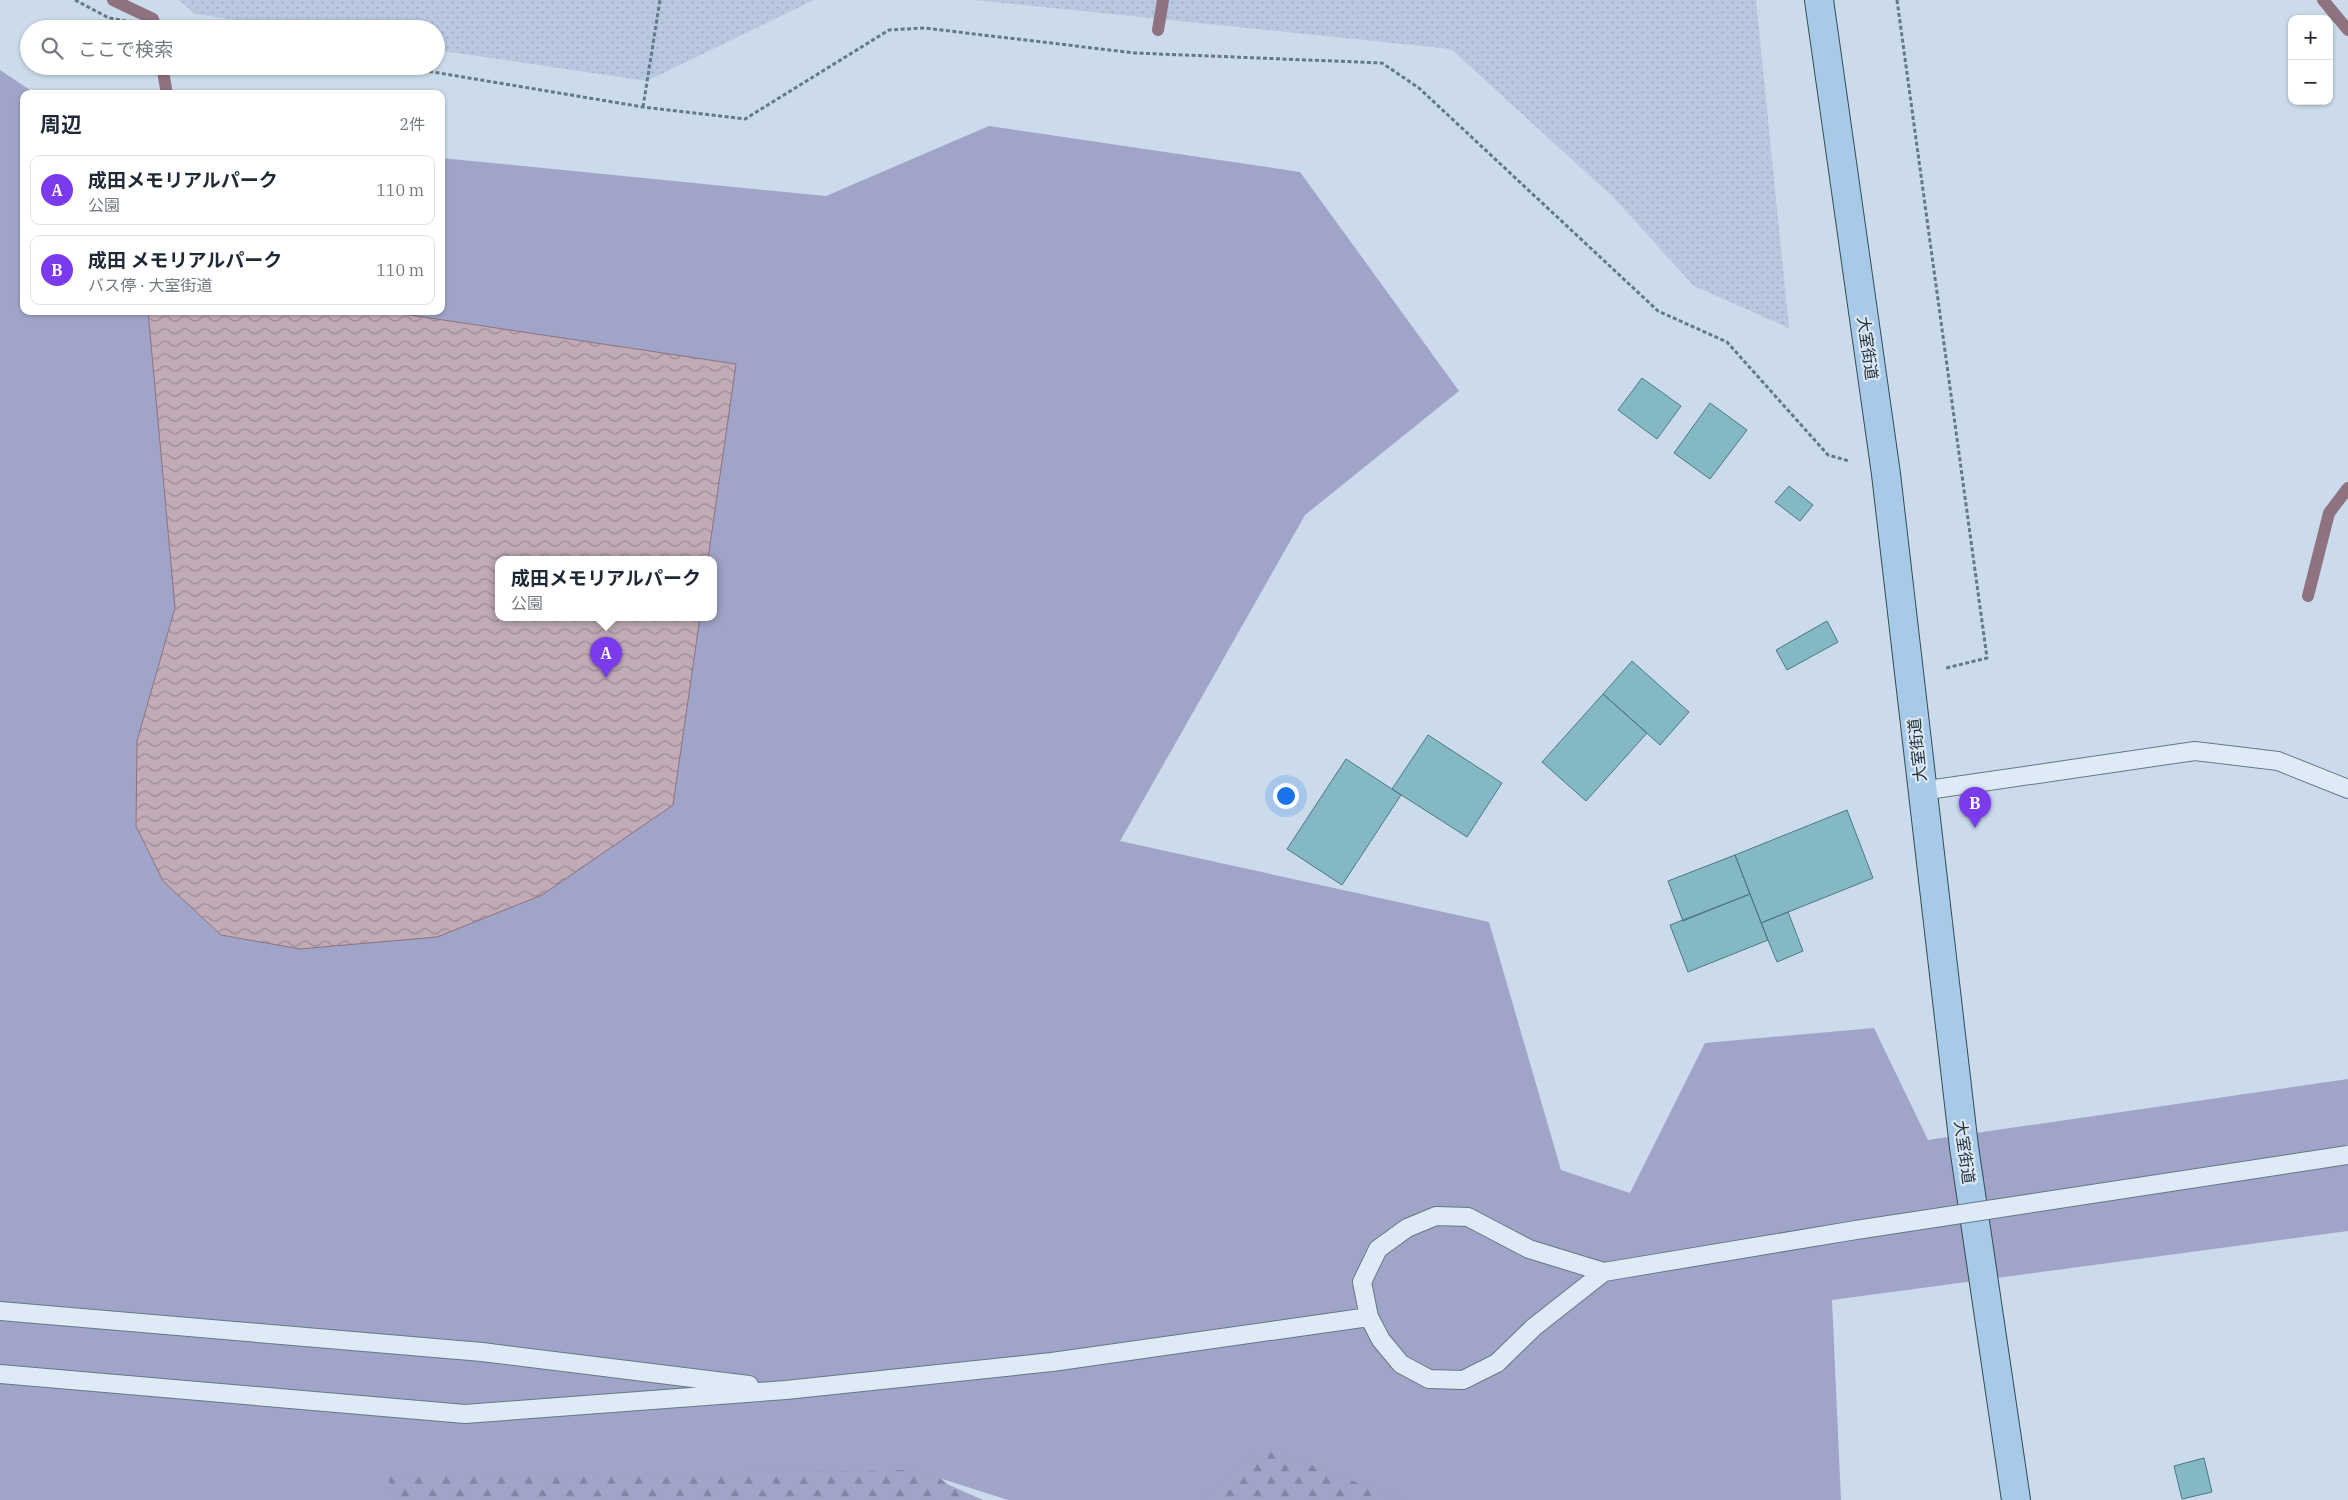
<!DOCTYPE html>
<html lang="ja">
<head>
<meta charset="utf-8">
<style>
  :root { --surface:#fff; --page:#f2f2f3; --text:#1f2937; --muted:#747a83; --line:#e0e1e3; --accent:#7c3aed }
  body { margin:0; font-family:"IBM Plex Serif","Noto Sans JP",serif; background:var(--page); color:var(--text) }
  .controls { position:absolute; right:15px; top:15px; display:grid; overflow:hidden; border-radius:10px; box-shadow:0 1px 4px #0004 }
  .controls button { width:45px; height:45px; display:grid; place-items:center; padding:0; border:0; border-bottom:1px solid var(--line); background:var(--surface); color:var(--text); font:25px sans-serif }
  .you { position:absolute; left:1285px; top:795px; width:18px; height:18px; margin:-12px; border:4px solid #fff; border-radius:50%; background:#1a73e8; box-shadow:0 0 0 8px #1a73e833 }
  .badge { display:grid; place-items:center; width:32px; height:32px; border-radius:50%; background:var(--accent); color:#fff; font-size:16px; font-weight:700 }
  .pin { position:absolute; translate:-50% -41px; filter:drop-shadow(0 1px 2px #0008) }
  .pin::after { content:''; position:absolute; top:26px; width:18px; height:15px; background:inherit; clip-path:polygon(0 0,100% 0,50% 100%) }
  .popup { position:absolute; left:495px; top:556px; width:222px; height:65px; box-sizing:border-box; display:grid; place-content:center; border-radius:10px; background:var(--surface); filter:drop-shadow(0 1px 4px #0005); font-size:16px; white-space:nowrap; color:var(--muted) }
  .popup b { font-size:19px; color:var(--text) }
  .popup::after { content:''; position:absolute; left:50%; top:100%; margin-left:-10px; border:10px solid transparent; border-top-color:var(--surface) }
  .list { margin:0; padding:0; list-style:none }
  h2 { display:flex; justify-content:space-between; align-items:center; height:65px; margin:0; padding:0 20px; font-size:21px }
  h2 small { font-size:16px; font-weight:400; color:var(--muted) }
  .list li { display:grid; grid-template-columns:32px 1fr auto; gap:15px; align-items:center; box-sizing:border-box; height:70px; margin:0 10px 10px; padding:0 10px; border:1px solid var(--line); border-radius:10px }
  .list b { display:block; font-size:19px; white-space:nowrap }
  .list p { margin:0; font-size:16px; white-space:nowrap; color:var(--muted) }
  .list em { font-size:16px; font-style:normal; color:var(--muted) }
  .icon { flex:none; width:28px; height:28px; fill:none; stroke:currentColor; stroke-width:2; stroke-linecap:round; stroke-linejoin:round }
  .map { position:relative; flex:none; width:2348px; height:1500px; overflow:hidden }
  .search { position:absolute; background:var(--surface); box-shadow:0 1px 4px #0004; left:20px; top:20px; width:425px; height:55px; display:flex; align-items:center; gap:12px; box-sizing:border-box; padding:0 18px; border-radius:28px; color:var(--muted); font-size:19px }
  .panel { position:absolute; background:var(--surface); box-shadow:0 1px 4px #0004; left:20px; top:90px; width:425px; height:225px; border-radius:10px }
  .map>svg:first-child { display:block }
  .farmland { fill:url(#farmland-dots) }
  .forest { fill:url(#forest-firs) }
  .green { fill:#a0a4c8; fill-rule:evenodd }
  .water { fill:url(#water-waves); stroke:#8e727f }
  .lines { fill:none; stroke-linecap:round; stroke-linejoin:round }
  .stream { stroke:#8e727f; stroke-width:12 }
  .building { fill:#85b8c5; stroke:#497883 }
  .lane-casing { stroke:#617a86; stroke-width:20 }
  .primary-casing { stroke:#344c54; stroke-width:30 }
  .path { stroke:#617a86; stroke-width:3; stroke-dasharray:4 2.5; stroke-linecap:butt }
  .lane { stroke:#deeaf6; stroke-width:18 }
  .primary { stroke:#a8cae9; stroke-width:28 }
  .lane-bridge-casing { stroke:#617a86; stroke-width:20; stroke-linecap:butt }
  .lane-bridge { stroke:#deeaf6; stroke-width:18 }
  .labels { text-anchor:middle; dominant-baseline:central; stroke-width:4.5; stroke-linejoin:round; paint-order:stroke }
  .street-label { font-size:16px; fill:#233238; stroke:#dae6f3 }
</style>
</head>
<body>
<div class="map">
<svg width="2348" height="1500" viewBox="0 0 2348 1500">
  <defs>
    <pattern id="farmland-dots" width="8" height="8" patternUnits="userSpaceOnUse" patternTransform="scale(1.25)"><rect width="8" height="8" fill="#b9c8e0"/><path d="M2 2h.1M6 6h.1" fill="none" stroke="#9facc1" stroke-width="1.8" stroke-linecap="round"/></pattern>
    <pattern id="forest-firs" width="22" height="20" patternUnits="userSpaceOnUse" patternTransform="scale(1.25)"><rect width="22" height="20" fill="#a0a4c8"/><path d="M5 1l3.5 6h-7zM16 11l3.5 6h-7z" fill="#8286a3"/></pattern>
    <pattern id="water-waves" width="16" height="10" patternUnits="userSpaceOnUse" patternTransform="scale(1.25)"><rect width="16" height="10" fill="#c0abb6"/><path d="M0 5q4-4 8 0t8 0" fill="none" stroke="#9c8c95"/></pattern>
  </defs>
  <rect width="100%" height="100%" fill="#cbdbeb"/>
  <path class="farmland" d="M179 0H814L647 81 436 50V29H296L195 14Z
    M975 0H1756L1789 328 1694 286 1614 198 1451 49Z"/>
  <path class="forest" d="M100 1421 896 1439 947 1484 983 1500H95Z
    M1208 1436 1543 1500H1103Z"/>
  <path class="green" d="M0 70 36 94H24V311H441V158L826 196 989 126 1300 172 1459 391 1305 515 1120 841 1489 922 1561 1170 1630 1193 1705 1043 1874 1028 1928 1140 2348 1079V1231L1832 1300 1841 1500H1403L1261 1446 1201 1500H1008L914 1470 387 1476 396 1500H0ZM498 559H714V617H498Z"/>
  <path class="water" d="M148 311H383L736 364 708 559H498V617H700L673 805 542 895 437 937 300 949 221 935 163 881 136 826 137 741 175 608Z"/>
  <g class="lines">
    <path class="stream" d="M113 0 153 19 155 29
      M2323 0 2348 30
      M1158 30 1163 0
      M162 66 167 94
      M2308 596 2329 513 2348 488"/>
  </g>
  <path class="building" d="M1642 378 1681 406 1657 439 1618 410Z
    M1710 403 1747 430 1710 479 1674 453Z
    M1789 486 1813 505 1800 521 1775 502Z
    M1827 621 1838 642 1787 670 1776 650Z
    M1632 661 1689 712 1660 745 1603 694Z
    M1603 694 1647 733 1586 801 1542 762Z
    M1428 735 1502 783 1467 837 1392 789Z
    M1346 759 1401 795 1342 885 1287 849Z
    M1847 810 1873 878 1761 923 1735 855Z
    M1735 855 1750 894 1683 921 1668 881Z
    M1750 894 1768 940 1688 972 1670 925Z
    M1788 912 1803 951 1777 962 1761 923Z
    M2204 1458 2212 1492 2182 1499 2174 1466Z"/>
  <g class="lines">
    <g class="lane-casing">
      <path id="lane" d="M1921 791 2195 751 2278 761 2348 789
        M1604 1272 1534 1327 1497 1363 1463 1380 1429 1379 1401 1364 1381 1340 1369 1317 1362 1282 1378 1249 1407 1228 1436 1216 1468 1217 1529 1249 1604 1272 1856 1230
        M0 1311 482 1352 749 1385
        M0 1374 465 1414 786 1390 1052 1362 1369 1317"/>
    </g>
    <g class="primary-casing">
      <path id="primary" d="M1819 0 1886 474 1964 1147 2016 1500"/>
    </g>
    <path class="path" d="M75 0 109 18 171 29
      M1897 0 1987 658 1946 668
      M397 66 643 107 745 119 889 30 924 28 1135 53 1382 63 1419 88 1658 311 1727 342 1828 455 1849 461
      M643 107 660 0"/>
    <use href="#lane" class="lane"/>
    <use href="#primary" class="primary"/>
    <g class="lane-bridge-casing">
      <path id="lane-bridge" d="M1856 1230 2348 1155"/>
    </g>
    <use href="#lane-bridge" class="lane-bridge"/>
  </g>
  <g class="labels">
    <g class="street-label">
      <text transform="translate(1868 348) rotate(82)">大室街道</text>
      <text transform="translate(1917 750) rotate(-96)">大室街道</text>
      <text transform="translate(1965 1152) rotate(82)">大室街道</text>
    </g>
  </g>
</svg>
<div class="controls">
<button>+</button>
<button>−</button>
</div>
<div class="you"></div>
<div class="pin badge" style="left:606px;top:678px">A</div>
<div class="popup"><b>成田メモリアルパーク</b>公園</div>
<div class="pin badge" style="left:1975px;top:828px">B</div>
<div class="search"><svg class="icon" aria-label="search" viewBox="0 0 24 24"><circle cx="10" cy="10" r="6"/><path d="M15 15l6 6"/></svg>ここで検索</div>
<section class="panel">
<h2>周辺<small>2件</small></h2>
<ul class="list">
<li><span class="badge">A</span><div><b>成田メモリアルパーク</b><p>公園</p></div><em>110 m</em></li>
<li><span class="badge">B</span><div><b>成田 メモリアルパーク</b><p>バス停 · 大室街道</p></div><em>110 m</em></li>
</ul>
</section>
</div>
</body>
</html>
